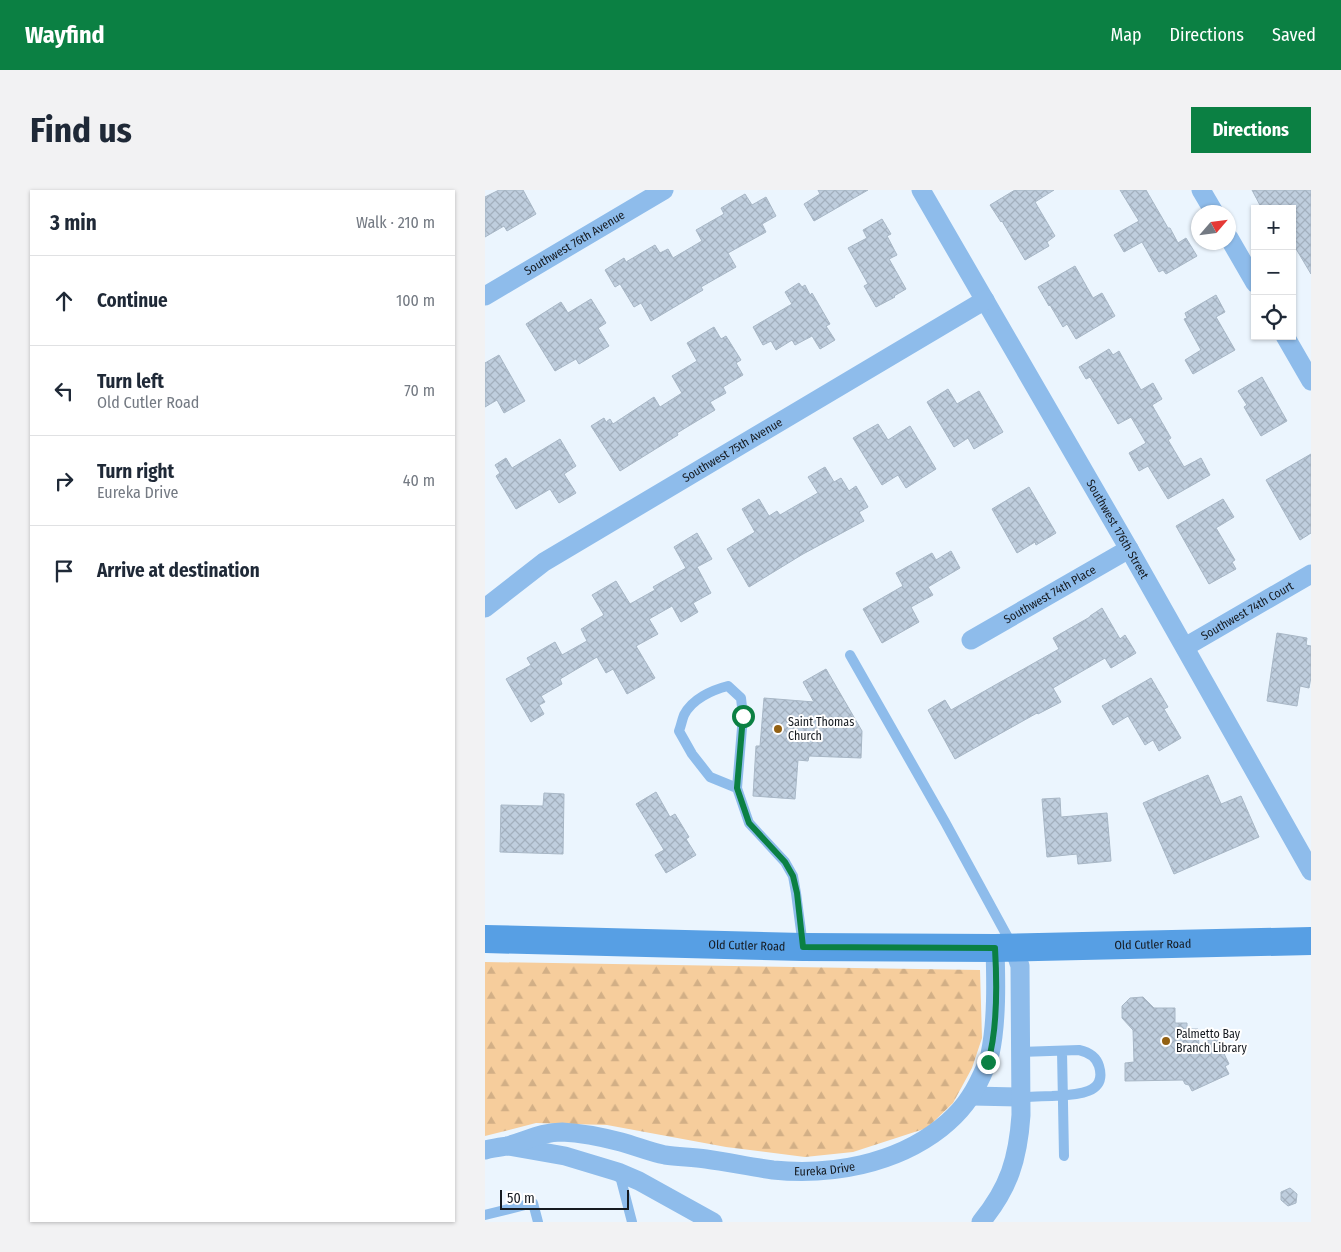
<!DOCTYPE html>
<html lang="en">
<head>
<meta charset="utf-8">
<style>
  :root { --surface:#fff; --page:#f2f2f3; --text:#1f2937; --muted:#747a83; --line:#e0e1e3; --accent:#0b8043 }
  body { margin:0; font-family:"Fira Sans Condensed",sans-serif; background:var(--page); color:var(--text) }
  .controls { position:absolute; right:15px; top:15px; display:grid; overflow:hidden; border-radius:0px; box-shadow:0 1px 4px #0004 }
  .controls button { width:45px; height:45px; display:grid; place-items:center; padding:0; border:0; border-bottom:1px solid var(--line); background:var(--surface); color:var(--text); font:25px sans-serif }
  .compass { position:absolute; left:706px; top:15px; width:45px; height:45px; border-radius:50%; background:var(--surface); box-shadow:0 1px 4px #0004; rotate:62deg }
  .scale { position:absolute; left:15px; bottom:12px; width:129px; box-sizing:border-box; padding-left:5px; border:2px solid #151a20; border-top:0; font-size:14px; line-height:18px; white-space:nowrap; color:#151a20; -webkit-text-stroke:4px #fff; paint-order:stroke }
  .stop { position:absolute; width:15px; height:15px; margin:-11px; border:4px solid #0b8043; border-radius:50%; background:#fff }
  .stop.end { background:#0b8043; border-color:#fff; box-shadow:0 1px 5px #0008 }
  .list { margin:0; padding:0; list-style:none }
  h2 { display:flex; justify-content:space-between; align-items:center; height:65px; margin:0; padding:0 20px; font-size:21px }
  h2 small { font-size:16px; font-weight:400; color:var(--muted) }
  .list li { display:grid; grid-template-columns:32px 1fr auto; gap:15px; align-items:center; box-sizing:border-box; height:90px; padding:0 20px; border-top:1px solid var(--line) }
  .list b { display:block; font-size:19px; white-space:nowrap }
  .list p { margin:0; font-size:16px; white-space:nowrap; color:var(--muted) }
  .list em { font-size:16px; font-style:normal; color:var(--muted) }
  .icon { flex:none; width:28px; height:28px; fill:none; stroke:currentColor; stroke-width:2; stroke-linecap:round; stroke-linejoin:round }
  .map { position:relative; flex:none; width:826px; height:1032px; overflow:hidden; border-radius:0px }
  header { display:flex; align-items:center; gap:30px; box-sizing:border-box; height:70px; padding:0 25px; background:var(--accent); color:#fff }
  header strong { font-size:24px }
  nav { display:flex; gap:28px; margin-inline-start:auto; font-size:18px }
  .intro { display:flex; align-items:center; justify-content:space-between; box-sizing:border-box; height:120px; padding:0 30px }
  h1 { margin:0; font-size:35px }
  .button { padding:12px 22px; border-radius:0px; background:var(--accent); color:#fff; font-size:18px; font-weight:700 }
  main { display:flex; gap:30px; padding:0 30px }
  aside { flex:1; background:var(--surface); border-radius:0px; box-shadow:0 1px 4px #0004 }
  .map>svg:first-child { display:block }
  .forest { fill:url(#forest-firs) }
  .building { fill:url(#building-cross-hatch); stroke:#a8b7c6 }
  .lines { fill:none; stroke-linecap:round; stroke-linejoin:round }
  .lane { stroke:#8ebceb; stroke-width:10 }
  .street { stroke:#8ebceb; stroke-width:19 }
  .secondary { stroke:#579fe4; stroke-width:28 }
  .route { stroke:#0b8043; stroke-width:6 }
  .poi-dot { fill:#936113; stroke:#fff; stroke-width:2 }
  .labels { text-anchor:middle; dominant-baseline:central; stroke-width:4; stroke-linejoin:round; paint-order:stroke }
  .street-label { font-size:12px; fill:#151a20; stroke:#fff }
  .poi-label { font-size:12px; fill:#151a20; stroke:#fff; text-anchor:start }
</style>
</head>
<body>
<header>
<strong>Wayfind</strong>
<nav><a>Map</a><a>Directions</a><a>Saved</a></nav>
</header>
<div class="intro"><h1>Find us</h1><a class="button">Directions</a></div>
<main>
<aside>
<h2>3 min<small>Walk · 210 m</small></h2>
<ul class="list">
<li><svg class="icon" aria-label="ahead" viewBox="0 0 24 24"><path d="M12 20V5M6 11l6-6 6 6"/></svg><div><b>Continue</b></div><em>100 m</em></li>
<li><svg class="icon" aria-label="left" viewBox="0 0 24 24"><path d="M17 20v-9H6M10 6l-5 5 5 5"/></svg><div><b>Turn left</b><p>Old Cutler Road</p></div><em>70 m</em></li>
<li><svg class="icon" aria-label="right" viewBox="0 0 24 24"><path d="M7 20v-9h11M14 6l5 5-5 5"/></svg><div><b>Turn right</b><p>Eureka Drive</p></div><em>40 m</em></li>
<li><svg class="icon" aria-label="arrive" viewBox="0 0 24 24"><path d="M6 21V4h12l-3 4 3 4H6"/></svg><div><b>Arrive at destination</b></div></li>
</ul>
</aside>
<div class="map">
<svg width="826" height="1032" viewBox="0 0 826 1032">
  <defs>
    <pattern id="forest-firs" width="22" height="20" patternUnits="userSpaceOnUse" patternTransform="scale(1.25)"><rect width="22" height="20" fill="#f6cd9c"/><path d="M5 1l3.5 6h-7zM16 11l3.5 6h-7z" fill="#d2af86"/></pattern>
    <pattern id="building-cross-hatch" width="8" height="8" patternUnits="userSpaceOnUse" patternTransform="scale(1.25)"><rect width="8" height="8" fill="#bfcede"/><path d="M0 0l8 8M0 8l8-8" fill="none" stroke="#a3b0be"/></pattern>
  </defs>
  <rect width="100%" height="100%" fill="#ebf5fe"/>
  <path class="forest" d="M0 772 495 780 497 848 487 878 468 913 442 938 368 962 320 967 241 957 122 935 51 933 0 946Z"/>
  <path class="building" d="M14 0H38L51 24 22 41 19 36 0 47V7Z
    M333 0H383L329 31 319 14 335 4Z
    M530 0H569L550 12 570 46 562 52 564 56 540 70 517 31 516 32 505 15Z
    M635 0H661L683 38H685L693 53 701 48 712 66 681 84 678 80 674 82 657 52 639 62 629 45 654 31Z
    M767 0H826V84L807 52V19H777Z
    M260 4 267 15 281 7 291 26 277 34 281 42 243 63 251 77 216 97 218 100 166 131 156 113 149 117 135 94 130 97 120 80 139 68 141 72 170 55 175 63 183 59 188 68 217 51 211 40 239 24 236 18Z
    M397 29 406 44 402 46 412 65 404 69 421 99 409 106 410 107 391 117 379 96 383 94 363 58 382 48 378 40Z
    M590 76 608 108 617 103 630 126 591 149 582 134 578 137 565 115 564 116 553 97Z
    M314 93 317 97 320 95 325 105 327 103 345 134 341 136 350 150 335 159 327 146 310 155 307 150 291 160 286 151 278 155 268 137 307 114 300 102Z
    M731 105 740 122 731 127 750 160 708 184 700 170 716 160 699 129 702 128 700 123Z
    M106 109 121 133 113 138 124 156 94 174 91 169 70 181 41 134 76 112 83 123Z
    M229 137 236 149 241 146 256 170 251 173 258 185 238 197 241 203 225 212 230 220 192 243 193 245 135 281 106 236 119 228 121 232 125 229 128 234 169 207 175 217 197 203 187 186 212 171 202 153Z
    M624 159 628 165 634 161 656 200 668 193 677 209 667 215 686 248 683 250 699 277 716 268 725 285 683 309 663 276 654 281 644 263 661 253 646 227 633 234 605 187 601 189 594 177Z
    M14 165 40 211 19 223 12 210 0 217V173Z
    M777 187 802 231 776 246 759 217 762 215 753 201Z
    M463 199 472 214 494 201 518 242 489 259 483 248 469 257 442 212Z
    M393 234 403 250 425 236 451 279 421 298 413 285 397 295 368 248Z
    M75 249 91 276 79 284 91 303 74 313 65 299 31 319 11 286 15 283 10 275 21 268 27 278Z
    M826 264V343L815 350 781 290Z
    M340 277 349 292 356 288 364 301 371 296 383 317 374 322 379 331 318 364 264 397 242 359 270 342 257 319 274 309 284 326 292 321 295 325 333 303 323 287Z
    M544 297 571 343 551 355 550 352 532 363 507 319Z
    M738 309 749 327 731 338 750 370 747 372 751 379 724 394 691 336Z
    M212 343 227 369 212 377 226 403 208 413 213 422 196 432 187 416 164 429 173 444 151 456 170 488 142 504 128 479 121 483 112 467 75 489 77 494 56 506 60 512 54 515 59 524 46 532 21 489 46 475 42 468 70 452 77 465 102 451 96 439 119 425 107 405 131 391 145 414 170 400 168 397 201 378 189 357Z
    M466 361 475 378 443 397 448 405 426 417 434 432 397 453 378 419 418 396 411 383 447 363 451 370Z
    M617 418 635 449 640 445 651 463 626 478 620 468 568 498 576 512 553 524 552 523 470 569 443 520 460 510 466 520 574 459 568 448 605 427V426Z
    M792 443 822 448 821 455 826 456V487L824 498 815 496 812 516 782 511Z
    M341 479 377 541 376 568 324 566 323 571 313 570 310 609 268 606 271 556H275L279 508 329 512 318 492Z
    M666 488 683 517 679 519 696 548 674 561 668 550 660 555 643 526 628 535 617 516Z
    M723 585 736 614 756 606 774 647 689 684 658 613Z
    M171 602 185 627 190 624 204 647 201 649 211 665 181 683 170 665 179 660 151 614Z
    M59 603 79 604 78 664 15 662 16 615 58 616Z
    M575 608 576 627 622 623 626 671 593 674 592 664 562 667 557 609Z
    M658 807 669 818H690V833H702V839H713L714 855 731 847 744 874 740 876 744 884 707 901 704 895 700 894 698 890 640 891V873L649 872 648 840 637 828V816L645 808Z
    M805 998 812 1004 811 1013 803 1016 796 1010V1002Z"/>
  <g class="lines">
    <path class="lane" d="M365 465 460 632 527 755
      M252 598 225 587 207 564 194 541C196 536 197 530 199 525 207 509 227 500 243 496L256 508 258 526 252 598 264 633 300 672 308 686 311 703 318 756
      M577 861 579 966
      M535 862 594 860C603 862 611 866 614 876 623 906 586 905 567 906 557 906 546 907 536 907
      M134 982 147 1032
      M0 1025 48 1013 53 1032"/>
    <g class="street">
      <path id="s1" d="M436 0 644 359 826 681"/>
      <path d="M716 0 729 22"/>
      <path d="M744 48 770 93"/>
      <path id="s2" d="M0 106 179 0"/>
      <path d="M800 146 826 191"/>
      <path id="s3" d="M0 418 59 372 500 110"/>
      <path id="s4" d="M486 450 644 359"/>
      <path id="s5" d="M700 457 826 384"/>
      <path d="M487 906 536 907"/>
      <path d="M24 956 80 966 133 982 154 991 228 1032"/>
      <path id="s6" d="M0 960C7 958 15 957 22 956 41 951 57 942 77 942 97 943 117 947 136 952 151 956 165 962 180 965 193 967 207 967 221 969 243 972 266 977 288 980 346 986 410 974 456 938 476 922 487 907 497 885 500 878 504 871 505 864 512 832 511 790 510 758"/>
      <path d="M496 1032C524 998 533 969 536 925L535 776 529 758"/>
    </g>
    <path class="secondary" id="s7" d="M0 749 318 757 510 758 826 751"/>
  </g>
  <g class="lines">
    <path class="route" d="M258 526 252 598 264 633 300 672 308 686 312 703 318 757 510 758C512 793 513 838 503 872"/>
  </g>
  <g class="poi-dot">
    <circle cx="293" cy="539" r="5"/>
    <circle cx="681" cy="851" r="5"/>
  </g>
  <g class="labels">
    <g class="street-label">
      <text stroke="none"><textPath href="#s2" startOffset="104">Southwest 76th Avenue</textPath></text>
      <text stroke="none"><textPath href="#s3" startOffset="294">Southwest 75th Avenue</textPath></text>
      <text stroke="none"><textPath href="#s1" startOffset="392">Southwest 176th Street</textPath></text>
      <text stroke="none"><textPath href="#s4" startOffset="91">Southwest 74th Place</textPath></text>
      <text stroke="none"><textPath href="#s5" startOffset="72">Southwest 74th Court</textPath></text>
      <text stroke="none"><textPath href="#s7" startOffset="668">Old Cutler Road</textPath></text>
      <text stroke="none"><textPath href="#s7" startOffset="262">Old Cutler Road</textPath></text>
      <text stroke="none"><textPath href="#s6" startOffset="346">Eureka Drive</textPath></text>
    </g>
    <g class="poi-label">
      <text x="303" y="532">Saint Thomas<tspan x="303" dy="14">Church</tspan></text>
      <text x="691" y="844">Palmetto Bay<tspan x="691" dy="14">Branch Library</tspan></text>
    </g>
  </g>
</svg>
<div class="controls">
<button>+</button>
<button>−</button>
<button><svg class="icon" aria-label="locate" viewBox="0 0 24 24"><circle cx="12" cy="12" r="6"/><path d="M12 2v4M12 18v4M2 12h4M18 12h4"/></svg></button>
</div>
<svg class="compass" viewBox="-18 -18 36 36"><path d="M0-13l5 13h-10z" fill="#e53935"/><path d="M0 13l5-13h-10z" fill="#747a83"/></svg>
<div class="scale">50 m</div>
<div class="stop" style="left:258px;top:526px"></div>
<div class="stop end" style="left:503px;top:872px"></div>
</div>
</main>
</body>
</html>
